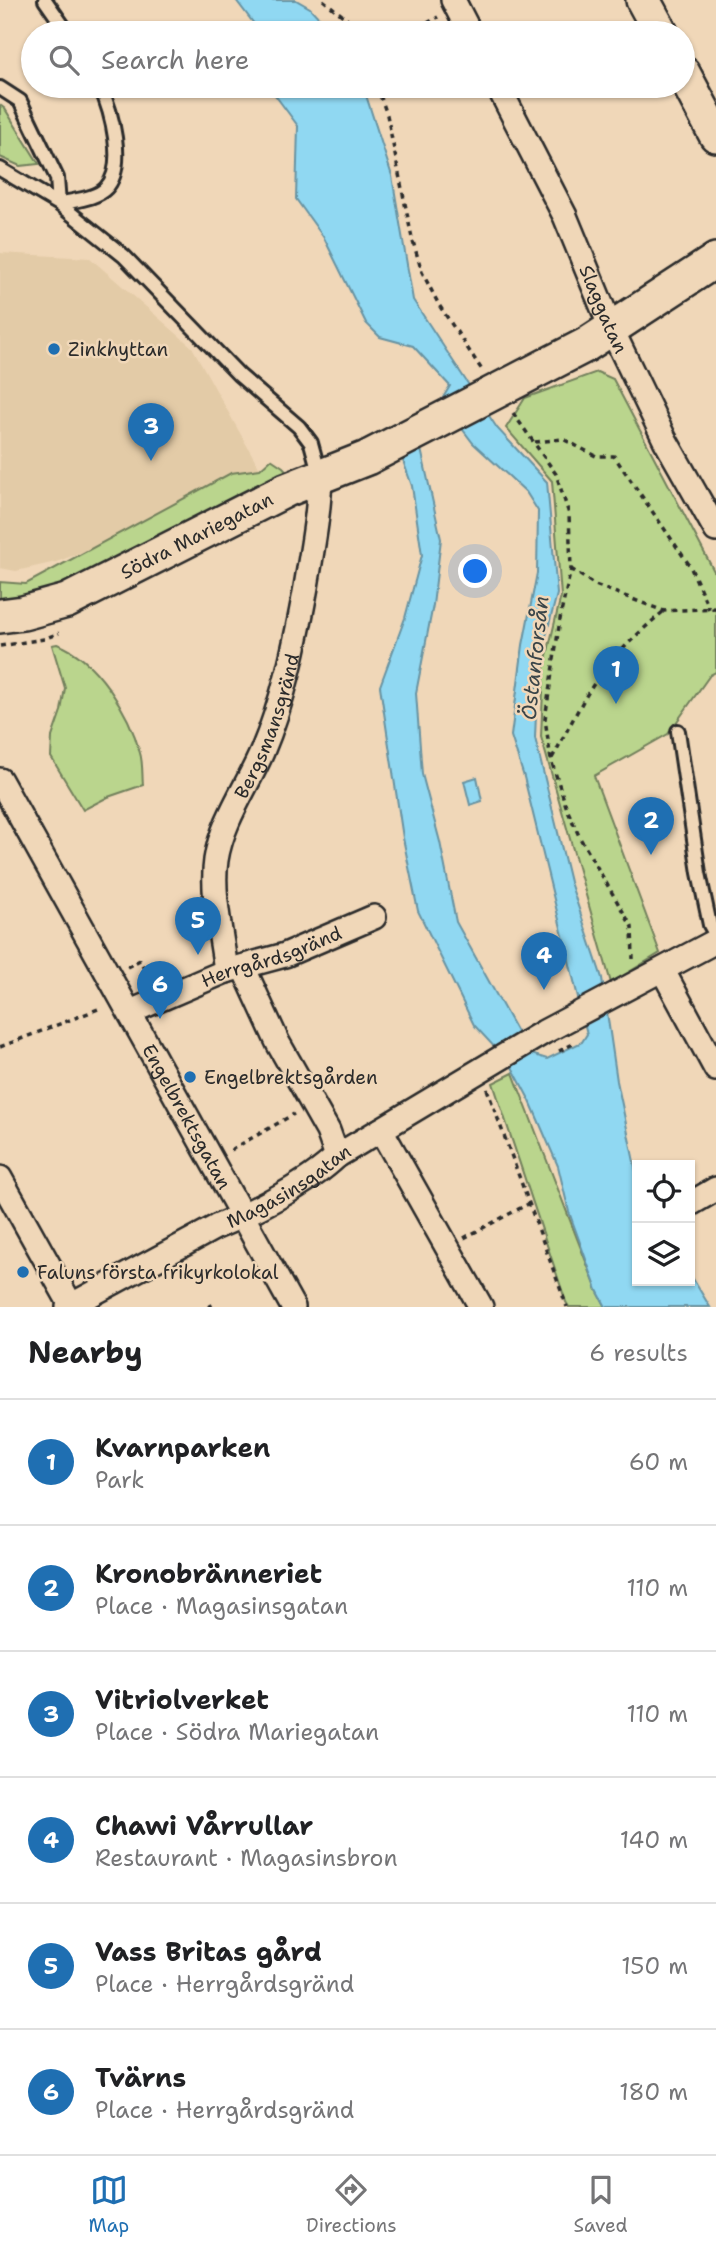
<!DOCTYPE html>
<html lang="en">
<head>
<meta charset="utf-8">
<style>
  :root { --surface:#fff; --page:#f2f2f2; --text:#202124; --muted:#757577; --line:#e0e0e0; --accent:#1f6fb2 }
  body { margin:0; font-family:"Shantell Sans",sans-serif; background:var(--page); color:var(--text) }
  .controls { position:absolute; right:21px; bottom:21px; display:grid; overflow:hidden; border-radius:0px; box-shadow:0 2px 5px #0004 }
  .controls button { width:63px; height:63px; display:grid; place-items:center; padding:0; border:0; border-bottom:2px solid var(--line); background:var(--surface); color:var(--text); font:35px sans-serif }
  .you { position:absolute; left:476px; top:572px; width:24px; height:24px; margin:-18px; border:5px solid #fff; border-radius:50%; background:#1a73e8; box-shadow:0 0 0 10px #1a73e833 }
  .badge { display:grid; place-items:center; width:46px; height:46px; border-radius:50%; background:var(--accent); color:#fff; font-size:23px; font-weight:700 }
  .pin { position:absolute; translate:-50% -58px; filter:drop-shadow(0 2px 4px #0008) }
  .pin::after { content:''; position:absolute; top:37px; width:24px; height:21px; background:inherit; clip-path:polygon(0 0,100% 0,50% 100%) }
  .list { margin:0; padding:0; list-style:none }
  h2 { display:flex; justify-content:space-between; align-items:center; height:91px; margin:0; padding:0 28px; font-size:30px }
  h2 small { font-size:23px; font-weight:400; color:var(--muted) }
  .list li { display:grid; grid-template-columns:46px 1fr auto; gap:21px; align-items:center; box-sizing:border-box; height:126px; padding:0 28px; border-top:2px solid var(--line) }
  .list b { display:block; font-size:26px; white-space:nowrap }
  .list p { margin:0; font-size:23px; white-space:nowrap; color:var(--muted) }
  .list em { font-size:23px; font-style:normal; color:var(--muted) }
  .icon { flex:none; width:38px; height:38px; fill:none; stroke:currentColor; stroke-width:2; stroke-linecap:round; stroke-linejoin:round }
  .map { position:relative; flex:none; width:716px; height:1307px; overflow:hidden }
  .search { position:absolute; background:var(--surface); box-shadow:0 2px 5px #0004; left:21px; right:21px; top:21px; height:77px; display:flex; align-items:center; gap:18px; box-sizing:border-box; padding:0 24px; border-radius:38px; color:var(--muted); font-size:26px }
  .sheet { height:847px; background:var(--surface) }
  nav { display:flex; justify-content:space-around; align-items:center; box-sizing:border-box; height:98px; border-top:2px solid var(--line); background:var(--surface); font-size:19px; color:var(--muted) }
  nav a { display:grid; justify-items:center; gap:4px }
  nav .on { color:var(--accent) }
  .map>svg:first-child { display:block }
  .built { fill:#e3cba7 }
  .green { fill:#bad58d; stroke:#72805c; stroke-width:2 }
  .water { fill:#90d8f2; stroke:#6893a2; stroke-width:2 }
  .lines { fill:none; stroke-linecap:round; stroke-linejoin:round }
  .lane-casing { stroke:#2b2b2b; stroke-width:18 }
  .street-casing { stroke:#2b2b2b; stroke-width:28 }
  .secondary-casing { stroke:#2b2b2b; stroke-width:38 }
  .path { stroke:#2b2b2b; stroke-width:3.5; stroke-dasharray:5 5; stroke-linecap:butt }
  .lane { stroke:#f0d7b8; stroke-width:12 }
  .street { stroke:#f0d7b8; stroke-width:23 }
  .secondary { stroke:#f0d7b8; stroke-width:33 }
  .poi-dot { fill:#1f6fb2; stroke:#f0d7b8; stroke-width:2.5 }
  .labels { text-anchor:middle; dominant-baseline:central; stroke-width:5; stroke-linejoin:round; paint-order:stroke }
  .street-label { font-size:19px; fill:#2b2b2b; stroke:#f0d7b8 }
  .poi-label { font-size:19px; fill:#2b2b2b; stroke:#f0d7b8; text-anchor:start }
  .water-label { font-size:21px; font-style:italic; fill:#3a4549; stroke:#f0d7b8 }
</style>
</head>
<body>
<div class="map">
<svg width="716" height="1307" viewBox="0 0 716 1307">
  <rect width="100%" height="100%" fill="#f0d7b8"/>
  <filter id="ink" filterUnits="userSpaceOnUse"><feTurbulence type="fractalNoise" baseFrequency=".0143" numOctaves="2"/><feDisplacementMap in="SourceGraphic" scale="14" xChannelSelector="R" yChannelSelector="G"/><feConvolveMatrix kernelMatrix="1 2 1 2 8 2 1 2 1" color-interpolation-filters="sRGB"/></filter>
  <g filter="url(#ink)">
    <path class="built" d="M0 253 90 258 192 347 260 469 231 473 99 546 56 562 16 571 0 568Z"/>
    <path class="green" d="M0 105 5 109 39 164 20 166 0 157Z
      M597 372 613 379 716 575V672L710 675 668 734 594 776 660 953 611 983 541 737 544 668 561 596 552 481 506 428 525 398Z
      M271 459 283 467 292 477 73 587 0 602V582L26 584 231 473 260 469Z
      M57 644C96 658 130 714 140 753 143 763 142 775 143 785L108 797 83 810 51 757 52 737 61 711 65 688 52 645Z
      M513 1073 597 1290 606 1307H569L566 1302 493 1083Z"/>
    <path class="water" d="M236 0H296L310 8 333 33H261Z
      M275 86H363L392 176 413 300 497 428 547 482 557 594 538 666 535 738 570 882 602 978 617 1081 637 1176V1281H690V1274L710 1307H606L597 1290 569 1212 558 1166 530 1101 511 1065 474 1025 418 911 403 838 380 686 405 618 422 555 412 486 391 427 410 419 421 449 441 539 433 605 416 693 422 774 440 842 456 922 517 1032 534 1055 547 1059 582 1042 587 1034 524 777 511 736 523 645 537 573 538 511 526 492 473 443 441 401 450 386 413 346 380 337 366 323 324 238 296 199 298 126 275 95Z
      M477 777 482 801 470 805 464 781Z"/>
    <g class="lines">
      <g class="lane-casing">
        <path id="lane" d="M45 0 68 33
          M0 88 20 101 57 178 59 204C74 200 96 199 106 188 127 166 111 110 100 86
          M0 169 59 204 124 256 239 375 299 427 311 443 320 476
          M678 731 699 873 710 925 716 936"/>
      </g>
      <g class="street-casing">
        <g id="street">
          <path d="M453 0 470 33"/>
          <path id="s1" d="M498 86 565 216 611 328 665 440 716 530"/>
          <path id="s2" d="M0 780 293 1307"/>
          <path d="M243 967 278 1043 328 1131 337 1156"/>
          <path id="s3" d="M226 971C222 937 211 894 216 860 222 821 247 787 262 752 284 700 296 642 306 587 312 550 319 514 320 476"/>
          <path d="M663 971 716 1069"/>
          <path id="s4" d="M130 1012 226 971 285 955 374 917"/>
          <path d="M381 1130 481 1307"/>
          <path d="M0 1178 71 1305"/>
          <path d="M690 1204 716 1189"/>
          <path id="s5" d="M68 1307 216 1227C253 1212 308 1184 337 1156L544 1032 716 941"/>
        </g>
      </g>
      <g class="secondary-casing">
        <g id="secondary">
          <path d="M643 0 661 33"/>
          <path d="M683 73 716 135"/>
          <path id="s6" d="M0 616 23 613 67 601 286 490 367 458 586 345 716 260"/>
        </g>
      </g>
      <path class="path" d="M323 0 347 19 356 33
        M410 33 438 17
        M377 86 387 115 412 238 422 272 439 305 482 370
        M513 413 556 474 569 514 571 569 561 613 545 719 551 760 567 809 580 838 632 927 633 959
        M535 442 563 439 596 456H614L690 566 709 609
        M571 569 595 585 664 611 716 608
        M0 646 44 639 59 633
        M552 758C568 731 580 702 599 677 617 653 640 631 664 611
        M127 967 140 960 147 974
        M0 1047 101 1008
        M559 1051 573 1044
        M487 1089 567 1307
        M231 1150 294 1114
        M464 1238 530 1203
        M208 1307 214 1304 215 1307"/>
      <use href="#lane" class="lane"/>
      <use href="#street" class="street"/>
      <use href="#secondary" class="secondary"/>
    </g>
  </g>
  <g class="poi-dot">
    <circle cx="54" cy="349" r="7"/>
    <circle cx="190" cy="1077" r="7"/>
    <circle cx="23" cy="1272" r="7"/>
  </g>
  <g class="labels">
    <g class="street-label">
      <text stroke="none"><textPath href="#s1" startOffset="247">Slaggatan</textPath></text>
      <text stroke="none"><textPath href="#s6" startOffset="214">Södra Mariegatan</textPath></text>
      <text stroke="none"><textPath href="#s3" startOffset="256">Bergsmansgränd</textPath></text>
      <text stroke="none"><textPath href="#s4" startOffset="152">Herrgårdsgränd</textPath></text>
      <text stroke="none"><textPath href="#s2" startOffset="385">Engelbrektsgatan</textPath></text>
      <text stroke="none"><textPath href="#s5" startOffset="252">Magasinsgatan</textPath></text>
    </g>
    <g class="poi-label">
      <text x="68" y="349">Zinkhyttan</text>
      <text x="204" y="1077">Engelbrektsgården</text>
      <text x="37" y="1272">Faluns första frikyrkolokal</text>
    </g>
    <g class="water-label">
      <text transform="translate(535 658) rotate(-84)">Östanforsån</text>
    </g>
  </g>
</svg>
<div class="controls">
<button><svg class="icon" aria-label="locate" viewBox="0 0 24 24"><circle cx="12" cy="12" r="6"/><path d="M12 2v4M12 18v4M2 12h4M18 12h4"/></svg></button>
<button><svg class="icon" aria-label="layers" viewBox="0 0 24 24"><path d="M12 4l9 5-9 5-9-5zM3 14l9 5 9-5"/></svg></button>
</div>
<div class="you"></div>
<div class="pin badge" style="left:616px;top:704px">1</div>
<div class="pin badge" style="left:651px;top:855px">2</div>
<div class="pin badge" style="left:151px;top:461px">3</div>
<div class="pin badge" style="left:544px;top:990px">4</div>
<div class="pin badge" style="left:198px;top:955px">5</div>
<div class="pin badge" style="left:160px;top:1019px">6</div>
<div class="search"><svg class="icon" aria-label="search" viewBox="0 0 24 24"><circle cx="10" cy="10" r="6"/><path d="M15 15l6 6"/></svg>Search here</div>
</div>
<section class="sheet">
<h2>Nearby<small>6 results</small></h2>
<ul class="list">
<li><span class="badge">1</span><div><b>Kvarnparken</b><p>Park</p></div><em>60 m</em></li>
<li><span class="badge">2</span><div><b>Kronobränneriet</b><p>Place · Magasinsgatan</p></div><em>110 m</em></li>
<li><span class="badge">3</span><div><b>Vitriolverket</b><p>Place · Södra Mariegatan</p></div><em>110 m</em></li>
<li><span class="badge">4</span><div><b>Chawi Vårrullar</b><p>Restaurant · Magasinsbron</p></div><em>140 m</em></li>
<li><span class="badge">5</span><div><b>Vass Britas gård</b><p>Place · Herrgårdsgränd</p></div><em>150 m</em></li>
<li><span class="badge">6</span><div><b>Tvärns</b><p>Place · Herrgårdsgränd</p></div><em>180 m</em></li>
</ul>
</section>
<nav>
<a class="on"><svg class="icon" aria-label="map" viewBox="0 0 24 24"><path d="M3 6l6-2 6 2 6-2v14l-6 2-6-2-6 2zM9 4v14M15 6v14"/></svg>Map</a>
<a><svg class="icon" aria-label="directions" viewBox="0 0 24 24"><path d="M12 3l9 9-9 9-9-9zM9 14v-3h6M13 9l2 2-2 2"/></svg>Directions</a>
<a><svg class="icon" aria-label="saved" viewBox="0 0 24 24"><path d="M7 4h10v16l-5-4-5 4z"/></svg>Saved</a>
</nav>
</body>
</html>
